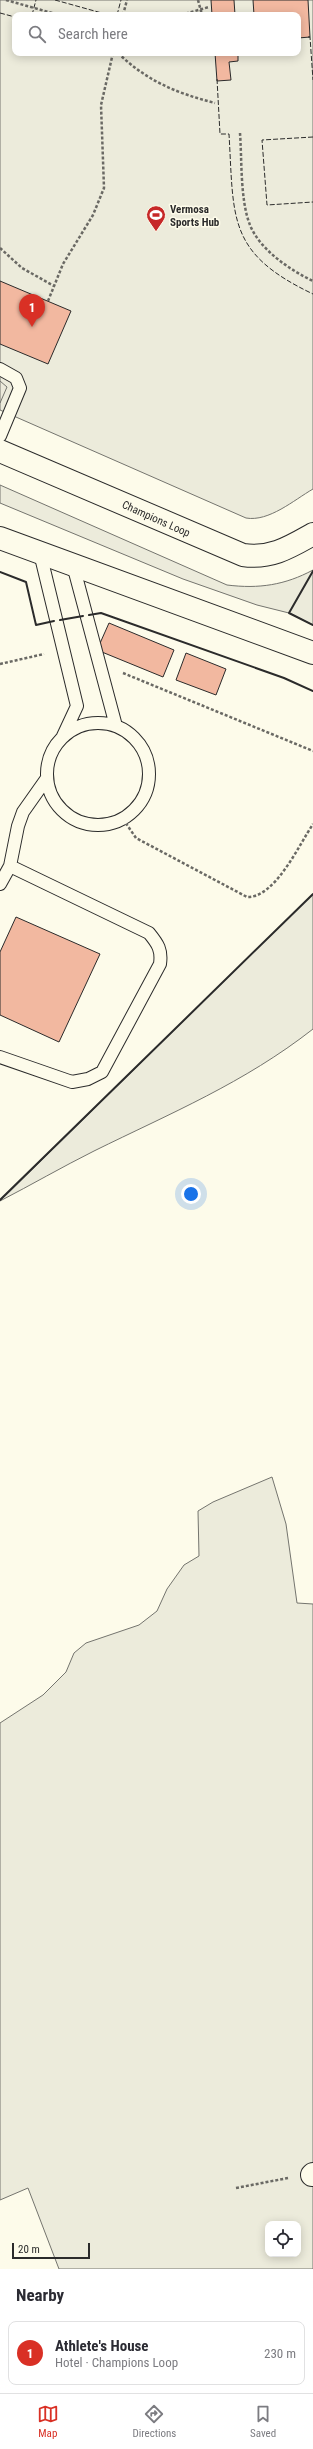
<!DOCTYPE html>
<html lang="en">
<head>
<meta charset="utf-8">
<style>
  :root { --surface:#fff; --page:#f7f7f7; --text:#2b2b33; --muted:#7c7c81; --line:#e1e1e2; --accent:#d93025 }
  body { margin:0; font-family:"Roboto Condensed",sans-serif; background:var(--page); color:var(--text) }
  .controls { position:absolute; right:12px; bottom:12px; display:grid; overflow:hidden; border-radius:8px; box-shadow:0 2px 10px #0003 }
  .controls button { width:36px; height:36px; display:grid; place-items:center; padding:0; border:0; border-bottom:1px solid var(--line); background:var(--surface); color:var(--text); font:20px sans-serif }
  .scale { position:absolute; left:12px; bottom:10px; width:78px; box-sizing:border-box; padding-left:4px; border:2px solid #2b2b2b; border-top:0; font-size:11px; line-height:14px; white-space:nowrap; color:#2b2b2b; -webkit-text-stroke:3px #fdfbea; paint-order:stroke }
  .you { position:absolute; left:191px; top:1194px; width:14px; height:14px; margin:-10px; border:3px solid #fff; border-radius:50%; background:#1a73e8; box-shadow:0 0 0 6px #1a73e833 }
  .badge { display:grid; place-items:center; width:26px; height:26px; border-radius:50%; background:var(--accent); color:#fff; font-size:13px; font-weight:700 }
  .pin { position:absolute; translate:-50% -33px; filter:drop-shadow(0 1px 2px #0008) }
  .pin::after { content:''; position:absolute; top:21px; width:14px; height:12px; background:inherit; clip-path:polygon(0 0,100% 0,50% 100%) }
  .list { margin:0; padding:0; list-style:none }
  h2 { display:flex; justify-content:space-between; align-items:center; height:52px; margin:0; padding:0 16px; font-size:17px }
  h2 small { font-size:13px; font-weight:400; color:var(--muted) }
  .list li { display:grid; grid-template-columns:26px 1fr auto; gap:12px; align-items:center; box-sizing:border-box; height:64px; margin:0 8px 8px; padding:0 8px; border:1px solid var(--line); border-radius:8px }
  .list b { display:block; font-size:15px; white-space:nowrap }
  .list p { margin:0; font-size:13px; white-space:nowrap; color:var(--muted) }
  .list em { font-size:13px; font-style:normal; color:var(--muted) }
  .icon { flex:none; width:22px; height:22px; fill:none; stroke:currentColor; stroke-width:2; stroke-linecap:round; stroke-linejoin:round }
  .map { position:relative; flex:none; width:313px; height:2269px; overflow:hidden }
  .search { position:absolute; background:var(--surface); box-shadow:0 2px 10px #0003; left:12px; right:12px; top:12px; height:44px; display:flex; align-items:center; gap:10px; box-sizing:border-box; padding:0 14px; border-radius:8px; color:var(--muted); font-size:15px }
  .sheet { height:124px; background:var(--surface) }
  nav { display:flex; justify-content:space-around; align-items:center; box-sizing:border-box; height:56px; border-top:1px solid var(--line); background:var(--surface); font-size:11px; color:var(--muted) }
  nav a { display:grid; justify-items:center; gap:2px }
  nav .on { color:var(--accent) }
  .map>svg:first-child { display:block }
  .green { fill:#ecebdb; stroke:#74746e; fill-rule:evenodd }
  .parking { fill:#eceadb; stroke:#74746e }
  .building { fill:#f2b8a0; stroke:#2b2b2b }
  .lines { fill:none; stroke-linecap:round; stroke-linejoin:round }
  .service-casing { stroke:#2b2b2b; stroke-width:14 }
  .minor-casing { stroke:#2b2b2b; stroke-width:24 }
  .tertiary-casing { stroke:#2b2b2b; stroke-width:24 }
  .path { stroke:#6a6964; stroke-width:2.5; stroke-dasharray:3 2; stroke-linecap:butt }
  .service { stroke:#fdfbea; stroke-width:12 }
  .minor { stroke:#fdfbea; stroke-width:22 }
  .tertiary { stroke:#fdfbea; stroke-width:22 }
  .fence { stroke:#2b2b2b; stroke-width:1; stroke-dasharray:5 2; stroke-linecap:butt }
  .wall { stroke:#2b2b2b; stroke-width:2 }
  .labels { text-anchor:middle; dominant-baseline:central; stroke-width:3; stroke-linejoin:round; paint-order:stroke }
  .poi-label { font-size:11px; font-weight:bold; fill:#2b2b2b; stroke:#fdfbea; text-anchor:start }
  .street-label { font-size:11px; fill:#2b2b2b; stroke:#fdfbea }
</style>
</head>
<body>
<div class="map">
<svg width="313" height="2269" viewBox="0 0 313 2269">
  <rect width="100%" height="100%" fill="#fdfbea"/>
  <path class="green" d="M0 0H313V489C294 500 269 522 246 518L0 410ZM15 15H298V53H15Z
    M0 485 227 585C259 589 285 585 313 570V625L289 613 257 605 183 579 0 503Z
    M313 894V1029C244 1083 171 1113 94 1151 62 1167 31 1185 0 1201Z
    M272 1477 286 1524 297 1603 313 1604V2269H59L28 2188 0 2200V1723L43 1695 66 1672 74 1653 86 1643 139 1625 157 1611 167 1589 184 1565 199 1556 198 1511 213 1502ZM268 2224H298V2254H268Z"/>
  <path class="parking" d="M0 381 7 387 0 403Z"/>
  <path class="building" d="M211 0H234L235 15H212Z
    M253 0H308L310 37 298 38V15H254Z
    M215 53H238V61L229 62 231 80 217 81Z
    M0 281 71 311 48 364 0 344Z
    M109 623 174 650 163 677 97 650Z
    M186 653 226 669 216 695 176 680Z
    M16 917 100 954 59 1042 0 1015V952Z"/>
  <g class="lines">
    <g class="service-casing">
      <path id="service" d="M0 369 16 378 20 388 0 436
        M40 553 77 706 63 736
        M73 565 116 726
        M47 774a51 51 0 1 1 102 0a51 51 0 1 1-102 0Z
        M0 884 10 866 18 826 23 812 47 778
        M0 1057 72 1082 88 1079 102 1072 160 964C162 950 158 944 149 933L10 866"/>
    </g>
    <g class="minor-casing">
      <path id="minor" d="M0 451 243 555C271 559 290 547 313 534
        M312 2175 313 2174"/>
    </g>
    <g class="tertiary-casing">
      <path id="tertiary" d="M0 538 313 653"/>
    </g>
    <path class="path" d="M6 0 59 15
      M198 0 202 15
      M123 15 127 0
      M181 15 209 7
      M118 53C147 81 176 93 215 103
      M240 133C242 160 240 200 250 225 260 250 290 270 313 281
      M0 248 22 268 54 286
      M48 301 63 264 93 215 104 188 101 105 113 53
      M0 664 44 654
      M123 673 313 751
      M123 819 136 838 247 897C275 898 299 845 313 824
      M236 2188 288 2178"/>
    <use href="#service" class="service"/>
    <use href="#minor" class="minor"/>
    <use href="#tertiary" class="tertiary"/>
    <path class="fence" d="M55 0 109 15
      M0 13 15 17
      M32 15 36 0
      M117 15 121 0
      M308 37H310L313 80
      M217 79 220 134H229C234 219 227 253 313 294
      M313 137 262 140 267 205 313 202"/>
    <path class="wall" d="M313 571 289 613 313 625
      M0 572 26 582 36 625 54 621
      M89 615 101 613 284 678 313 691
      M60 620 83 616
      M0 1200 313 894"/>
  </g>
  <defs>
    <g id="stadium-pin" transform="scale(1)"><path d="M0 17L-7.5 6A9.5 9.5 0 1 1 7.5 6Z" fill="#c62828" stroke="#fdfbea"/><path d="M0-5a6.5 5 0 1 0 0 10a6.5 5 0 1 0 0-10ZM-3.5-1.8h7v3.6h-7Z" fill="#fff"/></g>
  </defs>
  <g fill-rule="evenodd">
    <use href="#stadium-pin" x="156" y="215"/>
  </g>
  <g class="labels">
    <g class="poi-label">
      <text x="170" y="209">Vermosa<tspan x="170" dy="13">Sports Hub</tspan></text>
    </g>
    <g class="street-label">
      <text transform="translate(156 519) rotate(24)">Champions Loop</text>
    </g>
  </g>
</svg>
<div class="controls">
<button><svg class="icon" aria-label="locate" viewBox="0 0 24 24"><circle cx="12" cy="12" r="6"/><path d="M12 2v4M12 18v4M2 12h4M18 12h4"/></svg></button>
</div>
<div class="scale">20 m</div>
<div class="you"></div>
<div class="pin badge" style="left:32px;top:327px">1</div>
<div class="search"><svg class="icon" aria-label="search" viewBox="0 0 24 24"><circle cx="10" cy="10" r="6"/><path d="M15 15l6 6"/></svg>Search here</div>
</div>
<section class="sheet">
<h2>Nearby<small></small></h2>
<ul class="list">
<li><span class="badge">1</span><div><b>Athlete's House</b><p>Hotel · Champions Loop</p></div><em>230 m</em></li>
</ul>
</section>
<nav>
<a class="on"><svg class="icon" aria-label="map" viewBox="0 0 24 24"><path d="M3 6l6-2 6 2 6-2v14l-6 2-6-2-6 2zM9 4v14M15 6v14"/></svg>Map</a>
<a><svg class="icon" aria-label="directions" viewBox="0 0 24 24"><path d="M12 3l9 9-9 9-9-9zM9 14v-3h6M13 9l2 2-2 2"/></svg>Directions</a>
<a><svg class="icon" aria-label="saved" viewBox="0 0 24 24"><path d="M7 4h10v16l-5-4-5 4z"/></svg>Saved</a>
</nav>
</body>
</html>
